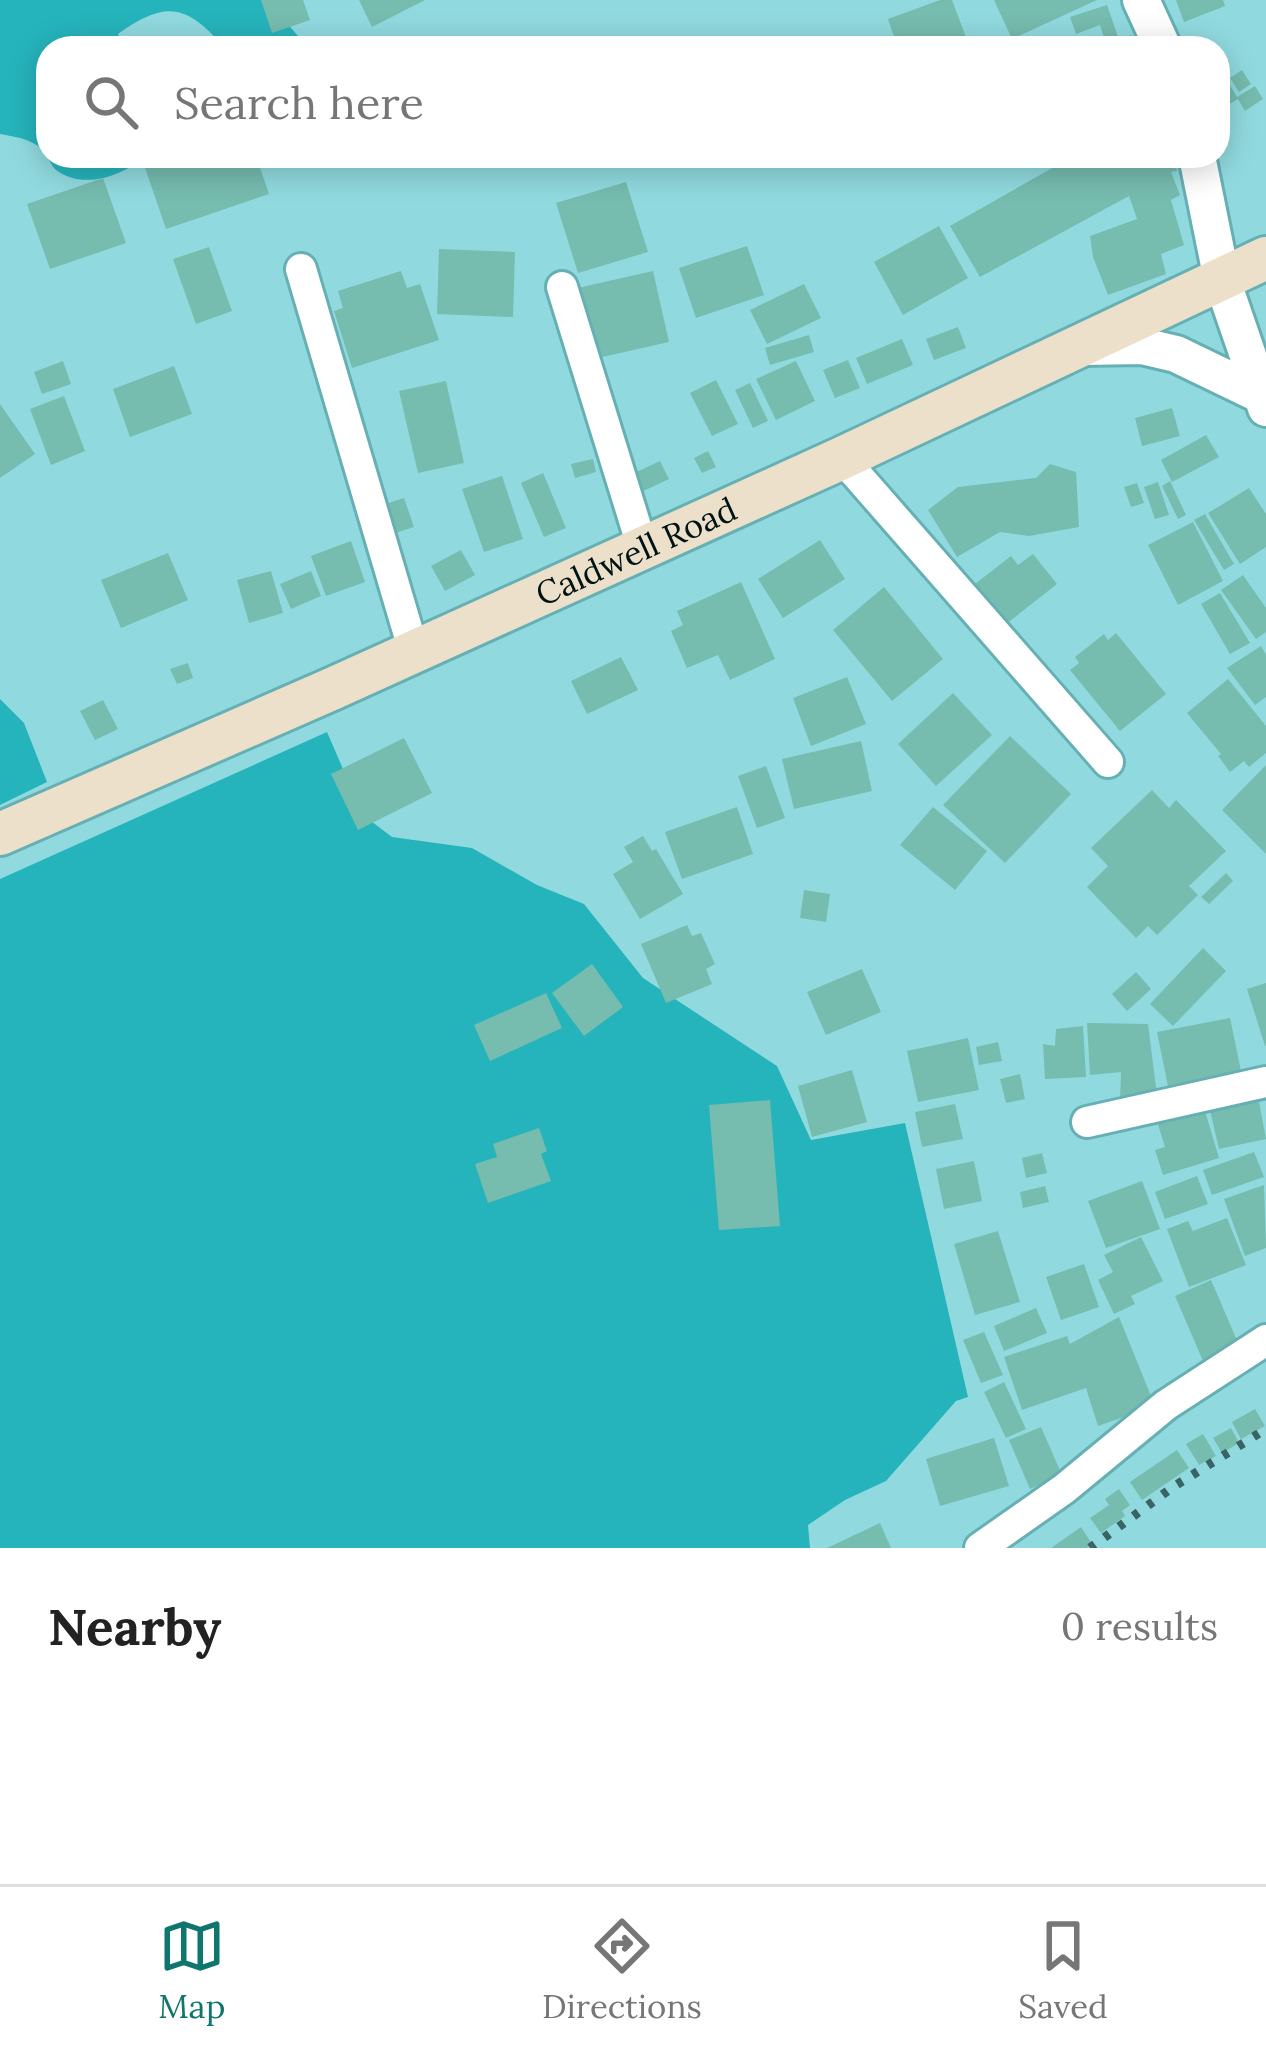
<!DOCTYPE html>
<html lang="en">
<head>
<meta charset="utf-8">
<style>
  :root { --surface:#fff; --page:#f2f2f2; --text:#222; --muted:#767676; --line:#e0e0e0; --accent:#0f766e }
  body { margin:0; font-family:Lora,serif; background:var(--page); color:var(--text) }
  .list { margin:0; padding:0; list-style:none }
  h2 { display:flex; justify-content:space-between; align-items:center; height:156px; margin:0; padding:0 48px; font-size:51px }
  h2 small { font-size:39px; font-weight:400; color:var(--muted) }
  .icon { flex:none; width:66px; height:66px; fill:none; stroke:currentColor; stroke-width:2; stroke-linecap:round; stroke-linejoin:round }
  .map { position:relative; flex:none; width:1266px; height:1548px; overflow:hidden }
  .search { position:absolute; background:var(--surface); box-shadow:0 6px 30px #0003; left:36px; right:36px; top:36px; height:132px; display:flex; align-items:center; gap:30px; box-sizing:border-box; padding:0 42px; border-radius:36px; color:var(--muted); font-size:45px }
  .sheet { height:336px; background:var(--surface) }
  nav { display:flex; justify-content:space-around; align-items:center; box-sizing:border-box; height:168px; border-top:3px solid var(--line); background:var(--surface); font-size:33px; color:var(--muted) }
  nav a { display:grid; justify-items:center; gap:6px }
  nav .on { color:var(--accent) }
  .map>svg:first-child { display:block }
  .green { fill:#26b4bc }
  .building { fill:#76bcaf }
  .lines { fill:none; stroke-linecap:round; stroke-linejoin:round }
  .minor-casing { stroke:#66b0b4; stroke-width:36 }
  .tertiary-casing { stroke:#66b0b4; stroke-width:42 }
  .secondary-casing { stroke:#66b0b4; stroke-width:48 }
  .minor { stroke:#fff; stroke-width:30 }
  .tertiary { stroke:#fff; stroke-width:36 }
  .secondary { stroke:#ece0cb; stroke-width:42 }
  .rail { stroke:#3a6365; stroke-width:9; stroke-dasharray:6 12; stroke-linecap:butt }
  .labels { text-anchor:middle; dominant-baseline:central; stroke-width:10; stroke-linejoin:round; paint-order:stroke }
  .street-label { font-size:33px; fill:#001314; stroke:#90dadf }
</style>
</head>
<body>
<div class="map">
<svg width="1266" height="1548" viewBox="0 0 1266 1548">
  <rect width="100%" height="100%" fill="#90dadf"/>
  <path class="green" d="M0 0H267L298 36 301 48H225C186 4 166 0 118 34L123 48H48V156H145C124 176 81 191 55 169 50 164 49 157 45 152 33 139 16 137 0 134Z
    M0 699 24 723 47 782 0 805Z
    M327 732 363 815 392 837 472 848 537 885 584 904 643 978 777 1066 811 1140 905 1123 968 1397 956 1401 886 1481 845 1500 808 1525 810 1548H0V879Z"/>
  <path class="building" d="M261 0H303L310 20 272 33Z
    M359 0H425L372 27Z
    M940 0H952L970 48H898L888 19Z
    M994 0H1097L1012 39Z
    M1176 0H1223L1225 6 1184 22Z
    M1107 5 1118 37 1105 41 1100 25 1076 34 1070 17Z
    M1131 35 1137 48H1101Z
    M1242 70 1251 84 1239 92 1230 78Z
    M1228 82 1237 97 1255 86 1263 99 1245 111 1238 99 1226 106 1218 88Z
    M141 156H187L189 160 201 156H256L269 194 166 229Z
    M1057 156H1173L1177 171 1171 172 1180 195 1171 200 1184 245 1161 254 1166 274 1108 295 1093 257 1090 236 1137 219 1129 196 980 277 950 226 1054 167Z
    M103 178 126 243 50 269 27 204Z
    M626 182 648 252 578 273 556 203Z
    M939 226 968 278 903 315 874 262Z
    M747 246 764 295 696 318 679 268Z
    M209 247 232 311 196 324 173 259Z
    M439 249 515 252 513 317 437 314Z
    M401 271 407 288 420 284 439 340 352 368 334 311 343 308 338 291Z
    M653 271 669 342 589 360 573 289Z
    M804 284 821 318 767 344 750 310Z
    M958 327 966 348 934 360 926 339Z
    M809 335 814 352 770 365 765 348Z
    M902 339 913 365 867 384 856 358Z
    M848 360 860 388 835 398 823 370Z
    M63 361 71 384 42 394 34 372Z
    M796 361 815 401 776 420 756 379Z
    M174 366 192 414 130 437 113 389Z
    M716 380 738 424 712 436 690 393Z
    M446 381 464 463 418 473 399 391Z
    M750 383 768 421 753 428 735 390Z
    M64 396 85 451 51 465 30 409Z
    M0 404 35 454 0 478Z
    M1172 408 1180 436 1142 446 1135 418Z
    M1206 435 1219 457 1172 482 1161 460Z
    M708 451 716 467 702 473 694 458Z
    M593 459 596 472 575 478 571 464Z
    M660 461 669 479 637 494 628 476Z
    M1050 464 1076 472 1079 527 1029 536 1000 532 957 557 928 510 958 487 1036 478Z
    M543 473 566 528 544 537 521 483Z
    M502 476 523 539 484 552 462 489Z
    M1170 481 1186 515 1178 519 1162 486Z
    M1158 482 1169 515 1155 519 1144 487Z
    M1137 483 1144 503 1131 507 1124 487Z
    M1249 488 1266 514V547L1240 564 1208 513Z
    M404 498 414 527 386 536 376 507Z
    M1205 514 1234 564 1224 570 1194 520Z
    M1193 522 1223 581 1178 605 1148 545Z
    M820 540 845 579 783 618 758 579Z
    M351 541 365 582 326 596 311 556Z
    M461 550 475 575 445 591 431 566Z
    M168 553 188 600 121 628 101 580Z
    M1033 554 1057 584 1001 628 966 591 1011 556 1018 565Z
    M271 571 283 613 249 623 237 580Z
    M311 571 321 596 291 609 280 584Z
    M1243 575 1266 608V632L1256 639 1221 590Z
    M741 582 775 659 730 680 718 655 687 668 671 631 683 625 677 611Z
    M884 587 943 659 892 701 833 630Z
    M1220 593 1250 643 1230 654 1201 604Z
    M1116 633 1166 694 1120 731 1070 670 1079 663 1075 657 1104 634 1108 640Z
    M1261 646 1266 655V697L1255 705 1227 668Z
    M621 657 638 690 587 714 571 681Z
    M188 663 193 678 177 684 170 669Z
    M847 677 866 724 811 746 793 698Z
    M1228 679 1266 726V753L1249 767 1244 761 1230 772 1218 756 1221 754 1187 713Z
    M953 693 992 735 936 786 898 744Z
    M103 700 118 729 95 740 80 711Z
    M1010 736 1071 794 1005 863 943 805Z
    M404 738 432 793 358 830 331 774Z
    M861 741 872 791 794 809 782 759Z
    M1266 765V854L1222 810Z
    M766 766 785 818 757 828 738 776Z
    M1152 790 1169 808 1176 800 1226 851 1189 886 1198 895 1157 935 1148 926 1136 938 1087 887 1108 866 1091 848Z
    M737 807 753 854 682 879 665 832Z
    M933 807 987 851 955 890 900 845Z
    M643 836 652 851 656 849 683 894 640 919 613 874 633 862 624 847Z
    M1226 873 1233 881 1209 904 1201 897Z
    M804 890 830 894 826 922 800 918Z
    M687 925 692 936 701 933 715 964 706 969 712 984 666 1003 641 944Z
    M1203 948 1226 971 1173 1026 1150 1004Z
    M592 964 623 1007 584 1036 552 993Z
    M862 969 881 1012 826 1035 807 992Z
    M1136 972 1151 989 1127 1011 1112 994Z
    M1266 983V1046H1265L1247 989Z
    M546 993 562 1028 490 1061 474 1025Z
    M1230 1018 1241 1071 1168 1086 1157 1032Z
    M1087 1023 1148 1024 1157 1095 1120 1102 1121 1072 1090 1075Z
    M1083 1026 1086 1077 1045 1079 1043 1044 1055 1046 1056 1029Z
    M968 1038 979 1090 918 1102 907 1051Z
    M998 1042 1002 1061 979 1065 976 1047Z
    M852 1070 867 1122 812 1137 798 1086Z
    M1020 1074 1025 1099 1006 1103 1000 1079Z
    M1257 1091 1266 1139 1219 1149 1208 1102Z
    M770 1100 780 1226 719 1230 709 1105Z
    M1202 1101 1219 1158 1163 1175 1155 1150 1165 1147 1155 1115Z
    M955 1104 963 1139 922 1147 915 1112Z
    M539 1128 547 1151 541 1154 551 1181 488 1203 475 1164 497 1157 493 1144Z
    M1254 1152 1264 1177 1212 1195 1203 1170Z
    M1042 1153 1047 1173 1026 1178 1022 1158Z
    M974 1161 982 1201 944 1209 936 1169Z
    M1197 1176 1208 1204 1165 1219 1155 1192Z
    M1142 1181 1160 1229 1106 1248 1088 1201Z
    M1264 1185 1266 1248 1245 1256 1224 1199Z
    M1045 1186 1049 1202 1023 1208 1020 1192Z
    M1227 1218 1246 1265 1189 1287 1167 1229 1188 1221 1193 1231Z
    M998 1231 1020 1302 975 1315 954 1244Z
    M1141 1237 1163 1281 1131 1296 1135 1304 1114 1314 1098 1280 1113 1272 1104 1255Z
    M1084 1264 1099 1307 1061 1320 1046 1277Z
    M1211 1280 1239 1345 1203 1361 1175 1296Z
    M1036 1308 1047 1333 1004 1351 994 1326Z
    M1119 1317 1155 1406 1098 1426 1086 1388 1022 1410 1004 1357 1067 1336 1070 1344Z
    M984 1332 1003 1375 981 1383 963 1340Z
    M1004 1382 1026 1429 1006 1438 984 1392Z
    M1255 1409 1265 1426 1241 1439 1232 1422Z
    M1041 1427 1062 1475 1030 1489 1009 1440Z
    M1231 1428 1239 1443 1222 1453 1213 1438Z
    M1203 1434 1216 1456 1199 1465 1186 1444Z
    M994 1438 1009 1486 940 1506 926 1459Z
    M1177 1450 1189 1468 1142 1500 1130 1482Z
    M1119 1489 1130 1505 1122 1511 1125 1516 1101 1533 1090 1518 1109 1505 1105 1499Z
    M880 1523 891 1548H827Z
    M1081 1527 1092 1544 1087 1548H1051Z"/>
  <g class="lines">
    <g class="minor-casing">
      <path id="minor" d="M301 269 414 652
        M562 287 642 546
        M842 458 1108 762
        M1087 1122 1266 1082
        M980 1548 1064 1489 1166 1405 1266 1340"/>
    </g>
    <g class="tertiary-casing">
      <path id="tertiary" d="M1141 0 1163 48
        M1197 156 1222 280 1266 408
        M1081 347 1142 346 1176 354 1259 394"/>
    </g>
    <g class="secondary-casing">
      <g id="secondary">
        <path id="s1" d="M0 834 334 688 842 458 1266 258"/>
      </g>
    </g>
    <use href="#minor" class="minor"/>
    <use href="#tertiary" class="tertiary"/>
    <use href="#secondary" class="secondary"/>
    <path class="rail" d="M1090 1548 1173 1487 1266 1429"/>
  </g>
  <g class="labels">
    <g class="street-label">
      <text stroke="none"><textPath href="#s1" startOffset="696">Caldwell Road</textPath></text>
    </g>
  </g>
</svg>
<div class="search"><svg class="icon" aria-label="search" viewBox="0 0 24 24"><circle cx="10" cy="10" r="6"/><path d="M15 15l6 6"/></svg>Search here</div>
</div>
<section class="sheet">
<h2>Nearby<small>0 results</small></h2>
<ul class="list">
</ul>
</section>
<nav>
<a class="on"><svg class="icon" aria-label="map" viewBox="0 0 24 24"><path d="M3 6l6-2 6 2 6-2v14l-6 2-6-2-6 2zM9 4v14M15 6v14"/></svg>Map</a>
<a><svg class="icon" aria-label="directions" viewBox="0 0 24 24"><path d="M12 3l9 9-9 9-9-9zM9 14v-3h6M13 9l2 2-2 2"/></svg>Directions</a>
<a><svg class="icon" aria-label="saved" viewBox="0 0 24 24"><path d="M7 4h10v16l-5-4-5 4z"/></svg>Saved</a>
</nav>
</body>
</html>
